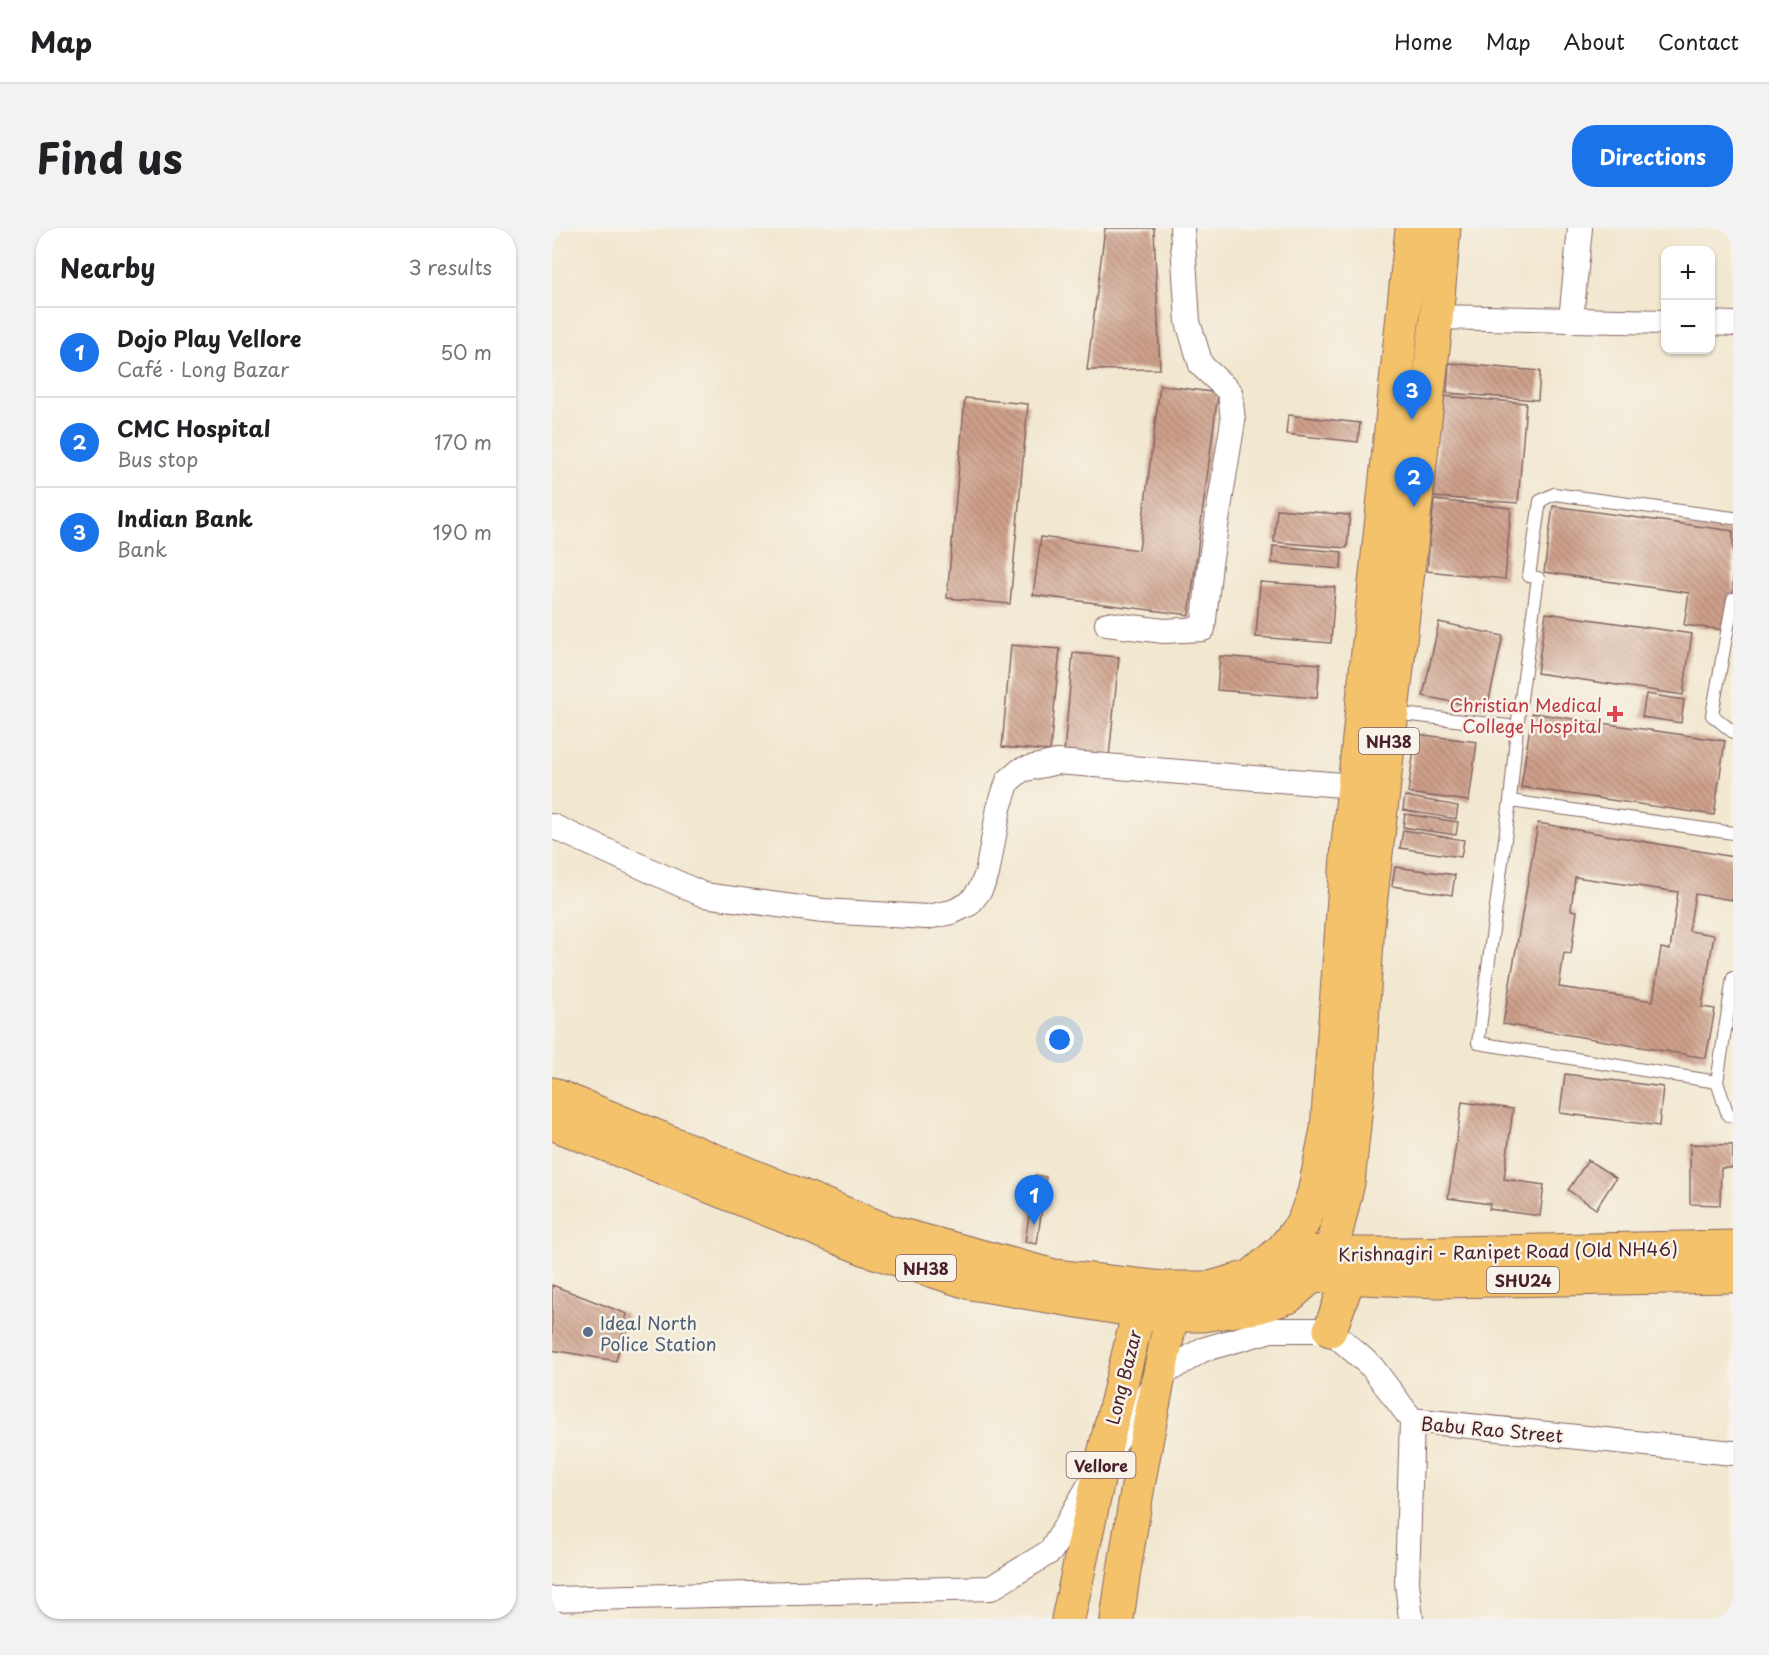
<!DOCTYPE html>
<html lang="en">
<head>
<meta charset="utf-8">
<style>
  :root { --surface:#fff; --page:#f2f2f2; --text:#202124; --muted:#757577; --line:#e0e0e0; --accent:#1a73e8 }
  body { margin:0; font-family:"Playpen Sans",sans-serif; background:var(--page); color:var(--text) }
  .controls { position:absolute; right:18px; top:18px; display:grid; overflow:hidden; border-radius:12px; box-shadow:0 2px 4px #0004 }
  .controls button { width:54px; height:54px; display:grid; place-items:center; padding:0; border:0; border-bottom:2px solid var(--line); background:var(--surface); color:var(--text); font:30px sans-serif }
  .you { position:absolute; left:508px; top:812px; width:21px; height:21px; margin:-15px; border:4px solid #fff; border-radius:50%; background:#1a73e8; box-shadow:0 0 0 9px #1a73e833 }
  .badge { display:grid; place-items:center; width:39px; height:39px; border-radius:50%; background:var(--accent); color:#fff; font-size:20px; font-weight:700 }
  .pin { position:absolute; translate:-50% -50px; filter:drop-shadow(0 2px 3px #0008) }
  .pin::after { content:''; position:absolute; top:32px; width:21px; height:18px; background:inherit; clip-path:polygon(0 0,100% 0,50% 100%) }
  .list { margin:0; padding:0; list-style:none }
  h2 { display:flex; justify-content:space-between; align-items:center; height:78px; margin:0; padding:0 24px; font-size:26px }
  h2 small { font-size:20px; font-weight:400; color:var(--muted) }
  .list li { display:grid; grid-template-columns:39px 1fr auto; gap:18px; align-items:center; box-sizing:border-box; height:90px; padding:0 24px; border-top:2px solid var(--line) }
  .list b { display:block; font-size:22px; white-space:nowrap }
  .list p { margin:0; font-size:20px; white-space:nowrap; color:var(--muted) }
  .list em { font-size:20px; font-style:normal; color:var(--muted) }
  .map { position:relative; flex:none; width:1181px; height:1391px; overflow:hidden; border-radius:24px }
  header { display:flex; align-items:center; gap:36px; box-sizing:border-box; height:84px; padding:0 30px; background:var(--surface); border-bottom:2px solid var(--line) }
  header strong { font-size:28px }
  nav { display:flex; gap:33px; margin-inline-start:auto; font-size:21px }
  .intro { display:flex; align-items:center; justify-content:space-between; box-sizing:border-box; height:144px; padding:0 36px }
  h1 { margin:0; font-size:42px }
  .button { padding:15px 27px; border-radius:24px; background:var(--accent); color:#fff; font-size:21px; font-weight:700 }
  main { display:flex; gap:36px; padding:0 36px }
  aside { flex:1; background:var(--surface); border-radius:24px; box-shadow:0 2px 4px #0004 }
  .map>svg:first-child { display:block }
  .building { fill:url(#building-back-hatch); fill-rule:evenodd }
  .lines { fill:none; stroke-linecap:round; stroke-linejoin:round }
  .lane-casing { stroke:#856564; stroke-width:14 }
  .street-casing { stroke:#856564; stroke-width:26 }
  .primary-casing { stroke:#856564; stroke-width:35 }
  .highway-casing { stroke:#856564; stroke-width:35 }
  .lane { stroke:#fff; stroke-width:12 }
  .street { stroke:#fff; stroke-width:24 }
  .primary { stroke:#f3c26a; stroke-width:33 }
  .highway { stroke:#f3c26a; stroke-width:33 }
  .health-dot { fill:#e0444e; stroke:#f7f3e8; stroke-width:2 }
  .service-dot { fill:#5c6f8a; stroke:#f7f3e8; stroke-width:2 }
  .labels { text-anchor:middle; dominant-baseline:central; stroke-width:5; stroke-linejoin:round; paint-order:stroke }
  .shield { fill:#f7f3e8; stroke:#7e5f64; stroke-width:1.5 }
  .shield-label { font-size:16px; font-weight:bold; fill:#4a1f2b }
  .health-label { font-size:18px; fill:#be3a42; stroke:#f7f3e8; text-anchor:end }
  .street-label { font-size:18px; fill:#4a1f2b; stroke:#f7f3e8 }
  .service-label { font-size:18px; fill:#4e5e75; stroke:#f7f3e8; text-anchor:start }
</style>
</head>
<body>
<header>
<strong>Map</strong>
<nav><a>Home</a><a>Map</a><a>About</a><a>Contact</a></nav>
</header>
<div class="intro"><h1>Find us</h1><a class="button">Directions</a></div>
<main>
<aside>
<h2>Nearby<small>3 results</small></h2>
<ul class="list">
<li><span class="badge">1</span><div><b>Dojo Play Vellore</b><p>Café · Long Bazar</p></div><em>50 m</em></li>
<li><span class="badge">2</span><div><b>CMC Hospital</b><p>Bus stop</p></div><em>170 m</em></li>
<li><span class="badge">3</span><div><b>Indian Bank</b><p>Bank</p></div><em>190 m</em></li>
</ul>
</aside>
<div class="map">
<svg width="1181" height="1391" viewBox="0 0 1181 1391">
  <defs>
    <pattern id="building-back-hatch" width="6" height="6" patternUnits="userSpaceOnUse" patternTransform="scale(1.5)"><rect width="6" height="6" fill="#cea08b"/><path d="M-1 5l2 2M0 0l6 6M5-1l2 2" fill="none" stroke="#a98272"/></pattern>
  </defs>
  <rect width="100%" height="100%" fill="#f7f3e8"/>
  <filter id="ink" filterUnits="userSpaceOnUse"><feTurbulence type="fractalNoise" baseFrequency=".0167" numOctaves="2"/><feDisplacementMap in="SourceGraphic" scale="12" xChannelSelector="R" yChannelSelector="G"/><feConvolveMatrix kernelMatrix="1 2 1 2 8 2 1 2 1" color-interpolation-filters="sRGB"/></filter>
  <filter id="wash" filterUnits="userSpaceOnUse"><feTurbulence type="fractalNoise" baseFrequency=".008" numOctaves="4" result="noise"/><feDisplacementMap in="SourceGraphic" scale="24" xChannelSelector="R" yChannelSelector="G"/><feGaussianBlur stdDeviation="1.35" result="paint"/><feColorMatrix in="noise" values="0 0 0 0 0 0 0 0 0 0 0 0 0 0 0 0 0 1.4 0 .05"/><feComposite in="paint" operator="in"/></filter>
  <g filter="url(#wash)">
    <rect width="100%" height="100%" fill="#f2e7cf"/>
    <g id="blocks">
      <path class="building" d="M553 0H602L608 141 535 142Z
        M897 135 988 143 986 172 895 165Z
        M608 157 666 165 637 387 481 367 489 309 587 322Z
        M889 168 974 175 966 275 882 269Z
        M413 170 476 176 458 376 395 370Z
        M736 187 808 195 806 214 734 206Z
        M882 272 959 280 953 351 875 343Z
        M1001 278 1181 303V371L1172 402 1132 397 1137 365 992 344Z
        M725 281 798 287 795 320 722 314Z
        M721 318 790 324 789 341 720 335Z
        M708 354 783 359 779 415 704 409Z
        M994 385 1140 406 1131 467 985 445Z
        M887 394 951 408 935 481 871 468Z
        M459 417 508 421 498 523 450 519Z
        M521 425 567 429 557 529 512 524Z
        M668 428 768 436 765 470 665 462Z
        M1094 466 1132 472 1129 495 1090 489Z
        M980 485 1173 513 1162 587 969 559Z
        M864 506 925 514 917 573 856 565Z
        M853 568 906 578 904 591 851 582Z
        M853 586 906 594 904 607 851 599Z
        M986 595 1181 629V672L1143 666 1137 703 1162 707 1150 779 1163 781 1154 830 951 796ZM1023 649 1126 664 1118 722 1109 720 1101 773 1007 759 1012 725 1019 726 1025 683 1019 682Z
        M851 602 912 612 909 629 848 620Z
        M843 639 903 647 900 667 840 658Z
        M1013 846 1111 859 1107 898 1008 885Z
        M910 874 961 881 952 951 992 957 988 988 937 981 938 976 896 970Z
        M1138 916 1181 917V940H1169L1168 977 1138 976Z
        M1036 932 1064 950 1044 981 1016 962Z
        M483 947 494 949 485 1016 473 1014Z
        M0 1057 75 1086 64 1133 0 1122Z"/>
    </g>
  </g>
  <g filter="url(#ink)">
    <use href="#blocks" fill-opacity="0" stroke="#856564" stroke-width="1.5"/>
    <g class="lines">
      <g class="lane-casing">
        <path id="lane" d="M1181 290 1002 266 988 273 977 348 986 350 965 499 958 573 926 815 1165 854 1176 887 1181 888
          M1181 371 1160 487 1181 504
          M841 485 965 499
          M958 573 1181 605
          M1165 854 1181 750"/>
      </g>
      <g class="street-casing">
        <path id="street" d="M884 89 1114 94
          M1019 92 1028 0
          M1158 95 1181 96
          M555 396 612 403 651 401 658 336 681 193 678 164 649 137 636 94 630 0
          M0 598 152 667 271 683 375 689 400 684 417 676 428 662 435 646 447 580 456 553 469 542 505 534 802 558
          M560 1221 606 1149 650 1122 719 1102H778L820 1139 860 1192
          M0 1371 439 1360 499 1323 538 1256
          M859 1391 855 1354 860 1192 1181 1225"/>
      </g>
      <g class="primary-casing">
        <path id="primary" d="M731 1021 779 1026H854L1181 1019
          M700 1048H760L886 1053 1181 1048
          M778 1102 797 1049 808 1032
          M516 1391 549 1238 587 1083
          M565 1391C579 1289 598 1188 620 1087"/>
      </g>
      <g class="highway-casing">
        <path id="highway" d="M0 866 338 1004 502 1048 611 1060H658L700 1048 731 1021 751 995 762 965 775 901 796 616 860 0
          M0 895 314 1021 419 1055 609 1087H651L705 1079 736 1069 760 1048 779 1026 796 955 806 859 816 696 883 104 892 0"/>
      </g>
      <use href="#lane" class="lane"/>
      <use href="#street" class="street"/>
      <use href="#primary" class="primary"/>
      <use href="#highway" class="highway"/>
    </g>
  </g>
  <path class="health-dot" d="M1060 477h6v6h6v6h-6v6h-6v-6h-6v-6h6z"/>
  <circle class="service-dot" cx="36" cy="1104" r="6"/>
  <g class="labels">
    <g class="shield">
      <rect x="807" y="500" width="60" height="26" rx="4.5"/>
      <rect x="344" y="1027" width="60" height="26" rx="4.5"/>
      <rect x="935" y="1039" width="72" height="26" rx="4.5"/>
      <rect x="514.5" y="1224" width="69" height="26" rx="4.5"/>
    </g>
    <g class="shield-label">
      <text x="837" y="513">NH38</text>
      <text x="374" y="1040">NH38</text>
      <text x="971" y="1052">SHU24</text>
      <text x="549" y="1237">Vellore</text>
    </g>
    <g class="health-label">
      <text x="1050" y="476">Christian Medical<tspan x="1050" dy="21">College Hospital</tspan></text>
    </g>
    <g class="street-label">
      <text transform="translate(956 1023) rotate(-1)">Krishnagiri - Ranipet Road (Old NH46)</text>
      <text transform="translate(571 1149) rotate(-76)">Long Bazar</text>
      <text transform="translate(940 1201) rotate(5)">Babu Rao Street</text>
    </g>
    <g class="service-label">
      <text x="48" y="1094">Ideal North<tspan x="48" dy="21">Police Station</tspan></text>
    </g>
  </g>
</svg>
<div class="controls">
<button>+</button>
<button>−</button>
</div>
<div class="you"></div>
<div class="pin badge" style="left:482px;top:997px">1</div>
<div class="pin badge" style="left:862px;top:279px">2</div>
<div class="pin badge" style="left:860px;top:192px">3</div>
</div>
</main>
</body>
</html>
